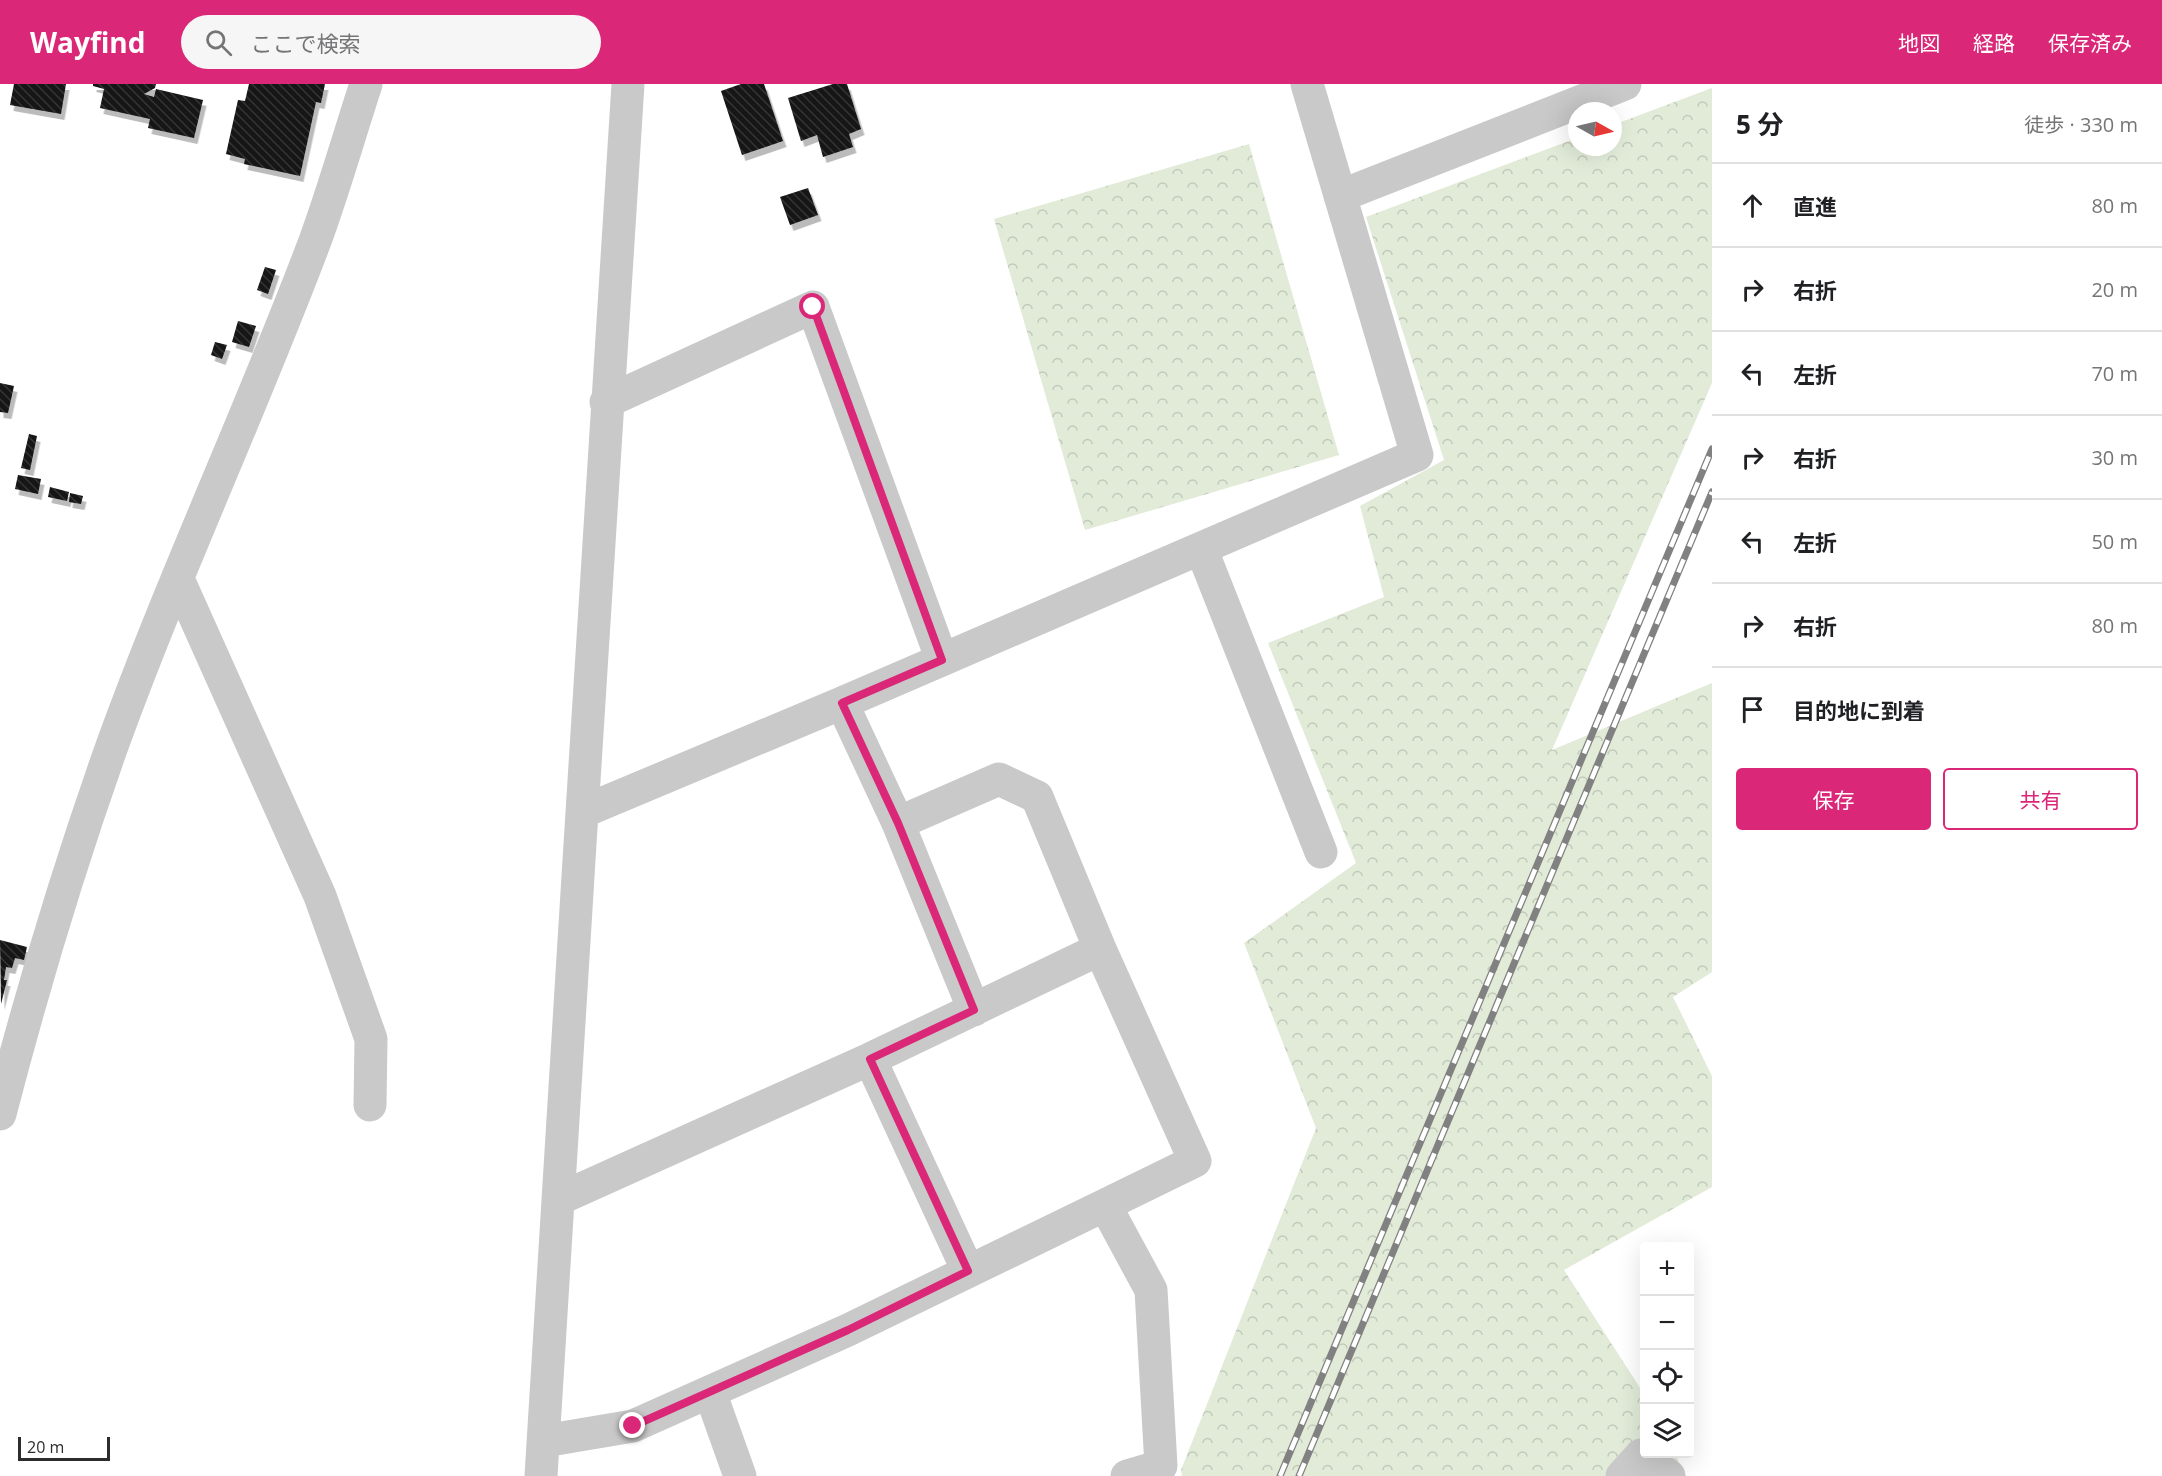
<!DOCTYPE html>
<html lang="ja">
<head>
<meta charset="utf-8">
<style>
  :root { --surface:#fff; --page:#f6f6f6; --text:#202124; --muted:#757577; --line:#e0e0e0; --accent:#db2777 }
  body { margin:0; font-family:"Open Sans","Noto Sans JP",sans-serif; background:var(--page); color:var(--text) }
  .controls { position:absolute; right:18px; bottom:18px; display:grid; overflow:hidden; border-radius:6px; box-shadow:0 6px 24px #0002 }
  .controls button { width:54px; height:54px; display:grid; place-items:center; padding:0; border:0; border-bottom:2px solid var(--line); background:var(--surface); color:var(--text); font:30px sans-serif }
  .compass { position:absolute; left:1568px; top:18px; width:54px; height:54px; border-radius:50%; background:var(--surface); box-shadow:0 6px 24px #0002; rotate:98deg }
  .scale { position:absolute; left:18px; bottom:15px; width:92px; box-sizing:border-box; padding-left:6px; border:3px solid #2c2c2c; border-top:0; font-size:16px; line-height:21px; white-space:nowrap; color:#2c2c2c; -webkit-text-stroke:4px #fff; paint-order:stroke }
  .stop { position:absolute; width:18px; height:18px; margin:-14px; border:4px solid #db2777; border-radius:50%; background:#fff }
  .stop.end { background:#db2777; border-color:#fff; box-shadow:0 2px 6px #0008 }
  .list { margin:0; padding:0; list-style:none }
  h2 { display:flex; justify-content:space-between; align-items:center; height:78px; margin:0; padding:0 24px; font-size:26px }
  h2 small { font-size:20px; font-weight:400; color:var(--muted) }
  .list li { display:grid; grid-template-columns:39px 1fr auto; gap:18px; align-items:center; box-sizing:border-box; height:84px; padding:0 24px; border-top:2px solid var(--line) }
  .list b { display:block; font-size:22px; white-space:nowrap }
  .list em { font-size:20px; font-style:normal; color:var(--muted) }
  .actions { display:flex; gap:12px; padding:18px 24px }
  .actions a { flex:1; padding:14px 0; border:2px solid var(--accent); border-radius:6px; text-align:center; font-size:21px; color:var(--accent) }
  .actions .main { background:var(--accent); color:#fff }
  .icon { flex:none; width:33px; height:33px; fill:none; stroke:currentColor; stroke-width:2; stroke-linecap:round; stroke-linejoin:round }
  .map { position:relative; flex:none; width:1712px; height:1392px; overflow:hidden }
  header { display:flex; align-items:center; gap:36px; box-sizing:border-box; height:84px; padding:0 30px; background:var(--accent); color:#fff }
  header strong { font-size:28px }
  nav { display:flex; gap:33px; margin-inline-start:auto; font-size:21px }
  .search { width:420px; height:54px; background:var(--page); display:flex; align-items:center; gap:15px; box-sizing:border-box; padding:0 21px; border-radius:33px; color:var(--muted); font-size:22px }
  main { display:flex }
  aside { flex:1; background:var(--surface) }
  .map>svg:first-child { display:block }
  .forest { fill:url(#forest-crowns) }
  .building { fill:url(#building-back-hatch); filter:url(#shadow) }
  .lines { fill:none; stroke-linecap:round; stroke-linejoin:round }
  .minor { stroke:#c9c9c9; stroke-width:33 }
  .rail-casing { stroke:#818181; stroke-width:7 }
  .rail { stroke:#fff; stroke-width:4.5; stroke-dasharray:14; stroke-linecap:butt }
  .route { stroke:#db2777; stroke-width:8 }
</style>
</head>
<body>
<header>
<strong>Wayfind</strong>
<div class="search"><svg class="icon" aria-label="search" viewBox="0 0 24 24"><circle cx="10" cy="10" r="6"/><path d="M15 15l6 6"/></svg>ここで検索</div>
<nav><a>地図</a><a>経路</a><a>保存済み</a></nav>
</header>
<main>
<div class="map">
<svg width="1712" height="1392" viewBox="0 0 1712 1392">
  <defs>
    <pattern id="forest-crowns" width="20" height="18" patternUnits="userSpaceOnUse" patternTransform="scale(1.5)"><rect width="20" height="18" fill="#e1ebd8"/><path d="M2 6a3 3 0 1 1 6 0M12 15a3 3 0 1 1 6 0" fill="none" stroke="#c1caba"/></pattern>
    <pattern id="building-back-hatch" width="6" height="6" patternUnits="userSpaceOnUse" patternTransform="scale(1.5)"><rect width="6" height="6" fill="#131313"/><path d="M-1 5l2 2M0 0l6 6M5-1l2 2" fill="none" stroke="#363636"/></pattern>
    <filter id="shadow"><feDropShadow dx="3.5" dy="6" stdDeviation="0" flood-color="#0004"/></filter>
  </defs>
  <rect width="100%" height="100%" fill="#fff"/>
  <path class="forest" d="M1712 4V299L1552 666 1712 599V888L1673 913 1712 992V1103L1564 1186 1644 1310V1370H1676L1683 1392H1182L1181 1386 1316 1044 1244 859 1356 779 1268 559 1384 513 1360 422 1444 376 1366 133 1577 54V63H1613V41Z
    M1249 60 1339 371 1085 446 994 135Z"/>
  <path class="building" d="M14 0H66L61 30 10 21Z
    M93 0H156L155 4 144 10 154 13 156 5 203 16 194 54 148 44 150 35 100 24 104 5 93 2Z
    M249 0H325L321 19 316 18 300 92 244 80 245 75 226 70 238 16 245 17Z
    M741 0H764L783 57 742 71 721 7Z
    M833 0H847L861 45 849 50 853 63 823 73 817 51 801 57 788 14Z
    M808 104 818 131 790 141 780 113Z
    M265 183 276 186 268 210 257 206Z
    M238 237 256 242 249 263 232 258Z
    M215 258 227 261 222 275 211 271Z
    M0 299 14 302 8 329 0 328Z
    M29 350 37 352 30 386 21 384Z
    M18 391 41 395 38 410 15 405Z
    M50 403 69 408 67 417 48 413Z
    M70 409 83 412 81 420 69 418Z
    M0 856 27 863 24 876 15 874 12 884 6 883 4 896H7L1 920Z"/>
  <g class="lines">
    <path class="minor" d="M1340 112 1625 0
      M606 318 813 223 942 576
      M1201 464 1321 768
      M178 495 320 812 371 955 370 1021
      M842 619 898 739
      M582 728 842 619 1417 371 1307 0
      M974 926 898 739 999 695 1037 713 1100 865
      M870 975 968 1187
      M0 1030C32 906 69 783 112 662 174 491 251 327 315 157 334 105 349 52 366 0
      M559 1115 870 975 1100 865 1195 1077 1105 1121
      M710 1308 740 1392
      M544 1357 633 1342 848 1246 1105 1121 1151 1206 1161 1382 1127 1392
      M541 1392C572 928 595 464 628 0
      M1622 1392 1641 1371 1669 1392"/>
    <g class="rail-casing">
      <path id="rail" d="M1280 1392 1712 365
        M1299 1392 1712 408"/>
    </g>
    <use href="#rail" class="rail"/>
  </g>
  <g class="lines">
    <path class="route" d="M633 1342 848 1246 968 1187 870 975 974 926 898 739 842 619 942 576 813 223"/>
  </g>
</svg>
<div class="controls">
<button>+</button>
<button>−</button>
<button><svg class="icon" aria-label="locate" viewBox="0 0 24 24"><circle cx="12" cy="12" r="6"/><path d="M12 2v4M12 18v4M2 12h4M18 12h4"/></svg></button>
<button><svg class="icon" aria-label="layers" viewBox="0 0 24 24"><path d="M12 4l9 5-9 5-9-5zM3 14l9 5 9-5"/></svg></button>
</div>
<svg class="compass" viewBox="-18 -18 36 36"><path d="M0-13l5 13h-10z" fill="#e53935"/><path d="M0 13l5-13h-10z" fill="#757577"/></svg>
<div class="scale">20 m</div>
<div class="stop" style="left:813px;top:223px"></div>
<div class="stop end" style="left:633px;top:1342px"></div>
</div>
<aside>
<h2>5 分<small>徒歩 · 330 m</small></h2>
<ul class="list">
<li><svg class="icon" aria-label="ahead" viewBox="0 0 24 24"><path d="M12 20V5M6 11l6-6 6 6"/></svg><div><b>直進</b></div><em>80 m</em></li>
<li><svg class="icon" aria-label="right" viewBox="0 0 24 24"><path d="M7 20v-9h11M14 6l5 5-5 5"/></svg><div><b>右折</b></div><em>20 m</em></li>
<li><svg class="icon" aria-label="left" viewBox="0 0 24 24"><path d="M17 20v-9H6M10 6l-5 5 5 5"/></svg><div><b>左折</b></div><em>70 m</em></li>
<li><svg class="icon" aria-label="right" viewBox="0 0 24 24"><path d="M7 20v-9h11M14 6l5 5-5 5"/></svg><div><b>右折</b></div><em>30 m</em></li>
<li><svg class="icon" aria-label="left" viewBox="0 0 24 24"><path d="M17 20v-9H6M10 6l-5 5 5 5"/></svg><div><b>左折</b></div><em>50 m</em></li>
<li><svg class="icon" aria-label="right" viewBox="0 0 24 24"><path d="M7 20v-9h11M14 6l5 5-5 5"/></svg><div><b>右折</b></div><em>80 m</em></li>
<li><svg class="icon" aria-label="arrive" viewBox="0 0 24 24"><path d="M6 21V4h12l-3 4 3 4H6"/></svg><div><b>目的地に到着</b></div></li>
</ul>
<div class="actions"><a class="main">保存</a><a>共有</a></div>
</aside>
</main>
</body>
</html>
